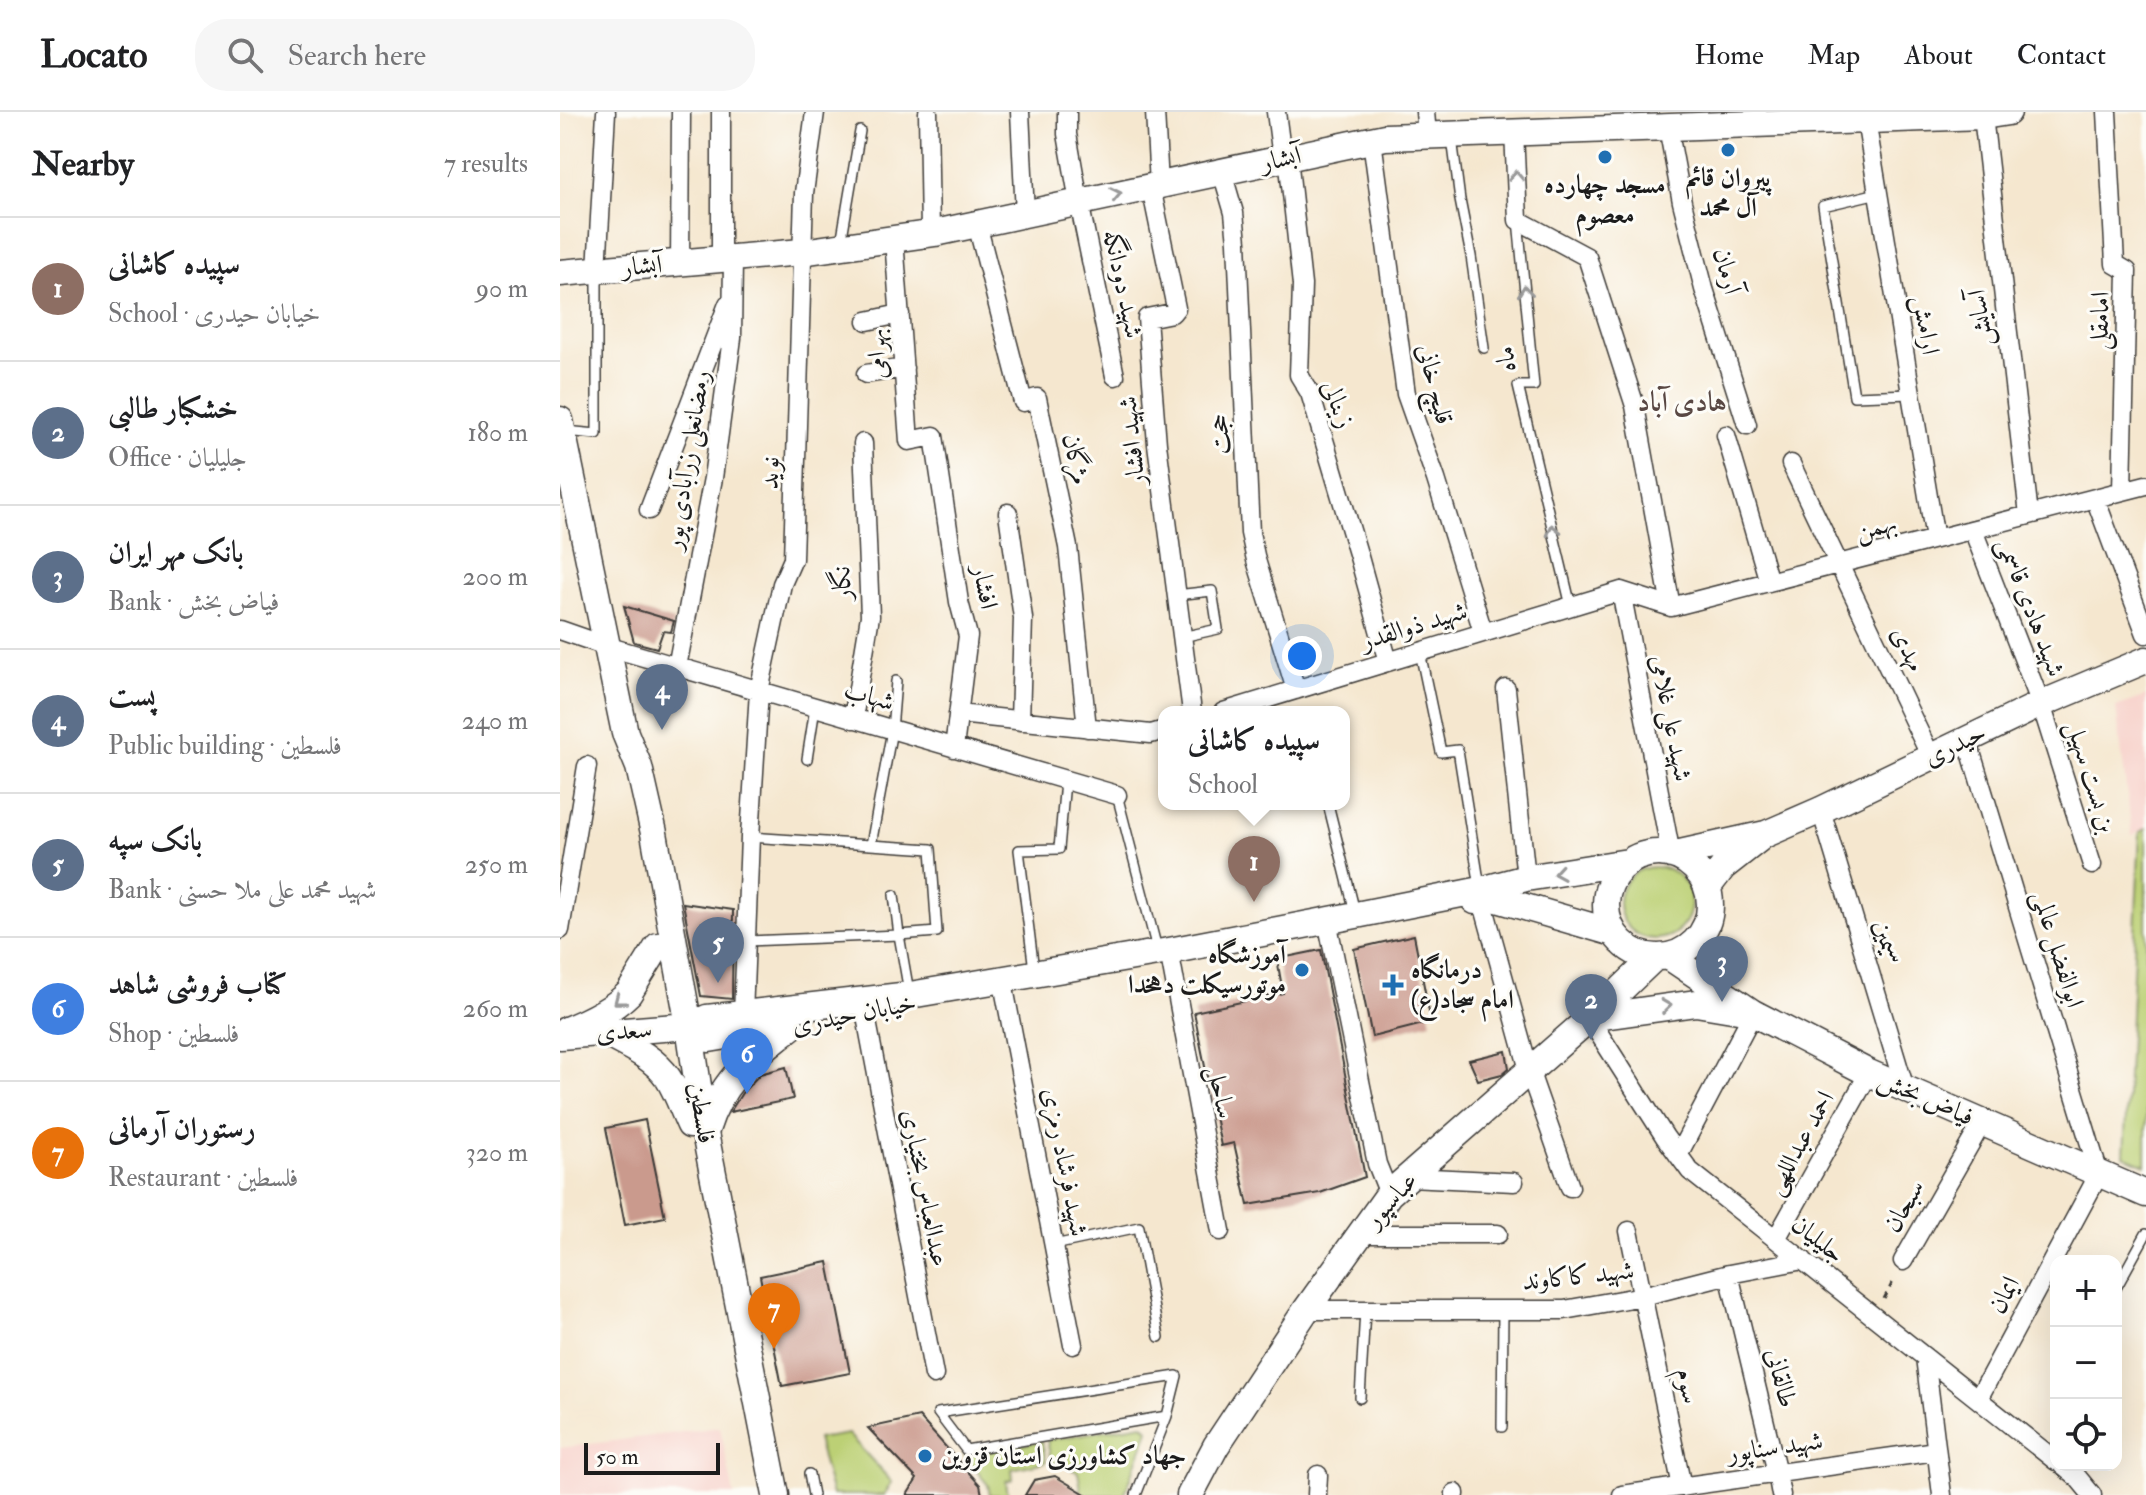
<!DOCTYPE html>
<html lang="en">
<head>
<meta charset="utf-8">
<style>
  :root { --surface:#fff; --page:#f6f6f6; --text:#202124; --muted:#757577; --line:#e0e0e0; --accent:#1f6fb2 }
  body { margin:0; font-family:"IM FELL Double Pica",Amiri,serif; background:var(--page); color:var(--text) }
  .controls { position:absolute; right:24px; bottom:24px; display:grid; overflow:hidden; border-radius:16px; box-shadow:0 8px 32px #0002 }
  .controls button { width:72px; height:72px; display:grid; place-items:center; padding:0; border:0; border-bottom:2px solid var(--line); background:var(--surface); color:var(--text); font:40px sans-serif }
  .scale { position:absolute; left:24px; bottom:20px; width:136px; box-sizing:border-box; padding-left:8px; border:4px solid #1c1c1c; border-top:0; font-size:22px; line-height:28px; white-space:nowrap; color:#1c1c1c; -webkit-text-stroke:6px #fdfcf7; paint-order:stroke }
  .you { position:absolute; left:742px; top:544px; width:28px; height:28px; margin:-20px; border:6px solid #fff; border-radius:50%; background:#1a73e8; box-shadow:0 0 0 12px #1a73e833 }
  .badge { display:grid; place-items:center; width:52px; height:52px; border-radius:50%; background:var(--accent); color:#fff; font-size:26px; font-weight:700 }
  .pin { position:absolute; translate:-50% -66px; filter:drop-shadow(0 2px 4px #0008) }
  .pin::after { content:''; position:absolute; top:42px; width:28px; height:24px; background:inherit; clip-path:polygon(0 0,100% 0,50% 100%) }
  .popup { position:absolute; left:598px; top:594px; width:192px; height:104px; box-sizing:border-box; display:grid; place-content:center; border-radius:16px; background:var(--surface); filter:drop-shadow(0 2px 6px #0005); font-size:26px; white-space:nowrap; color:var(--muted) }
  .popup b { font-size:30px; color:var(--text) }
  .popup::after { content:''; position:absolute; left:50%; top:100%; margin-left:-16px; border:16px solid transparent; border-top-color:var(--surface) }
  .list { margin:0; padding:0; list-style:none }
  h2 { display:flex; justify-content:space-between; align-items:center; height:104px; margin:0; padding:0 32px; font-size:34px }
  h2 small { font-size:26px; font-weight:400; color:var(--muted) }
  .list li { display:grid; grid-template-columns:52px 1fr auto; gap:24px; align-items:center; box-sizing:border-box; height:144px; padding:0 32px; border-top:2px solid var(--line) }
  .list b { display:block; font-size:30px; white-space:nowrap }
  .list p { margin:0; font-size:26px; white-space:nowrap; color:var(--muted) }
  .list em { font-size:26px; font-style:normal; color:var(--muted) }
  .icon { flex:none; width:44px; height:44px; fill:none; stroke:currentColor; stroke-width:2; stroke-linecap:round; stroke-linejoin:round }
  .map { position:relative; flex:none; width:1586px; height:1383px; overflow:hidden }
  header { display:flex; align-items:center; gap:48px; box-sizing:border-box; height:112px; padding:0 40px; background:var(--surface); border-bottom:2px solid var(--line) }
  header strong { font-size:38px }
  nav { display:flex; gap:44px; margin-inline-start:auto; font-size:28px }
  .search { width:560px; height:72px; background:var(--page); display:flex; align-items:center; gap:20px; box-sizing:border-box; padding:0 28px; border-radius:32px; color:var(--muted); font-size:30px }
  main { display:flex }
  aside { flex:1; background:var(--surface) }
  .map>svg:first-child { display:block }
  .built { fill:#f7d0c9 }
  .green { fill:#bcd074; stroke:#6c7648; stroke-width:2 }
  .building { fill:#ca9a8d }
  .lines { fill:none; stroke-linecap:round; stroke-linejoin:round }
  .lane-casing { stroke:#3d3a37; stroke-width:12 }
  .street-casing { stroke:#3d3a37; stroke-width:21 }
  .secondary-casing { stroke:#3d3a37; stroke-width:29 }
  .path { stroke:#3d3a37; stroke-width:3; stroke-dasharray:6 6; stroke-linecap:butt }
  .lane { stroke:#fff; stroke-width:9 }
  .street { stroke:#fff; stroke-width:18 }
  .secondary { stroke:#fff; stroke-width:26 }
  .oneway { stroke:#999 }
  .poi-dot { fill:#1f6fb2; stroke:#fdfcf7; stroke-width:3 }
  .labels { text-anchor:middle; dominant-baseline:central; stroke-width:6; stroke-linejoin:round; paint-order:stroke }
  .street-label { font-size:26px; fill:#1c1c1c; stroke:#fdfcf7 }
  .poi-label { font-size:26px; font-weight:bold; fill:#1c1c1c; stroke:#fdfcf7 }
  .neighbourhood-label { font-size:28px; font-weight:bold; fill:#594844; stroke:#fdfcf7 }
</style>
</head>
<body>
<header>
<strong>Locato</strong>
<div class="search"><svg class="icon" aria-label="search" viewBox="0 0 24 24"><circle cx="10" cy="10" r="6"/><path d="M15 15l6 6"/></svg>Search here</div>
<nav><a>Home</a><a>Map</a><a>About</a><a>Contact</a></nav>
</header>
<main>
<aside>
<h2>Nearby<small>7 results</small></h2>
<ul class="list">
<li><span class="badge" style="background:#8d6e63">1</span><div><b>سپیده کاشانی</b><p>School · خیابان حیدری</p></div><em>90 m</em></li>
<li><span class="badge" style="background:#5c6f8a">2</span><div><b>خشکبار طالبی</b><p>Office · جلیلیان</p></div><em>180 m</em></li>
<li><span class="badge" style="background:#5c6f8a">3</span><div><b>بانک مهر ایران</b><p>Bank · فیاض بخش</p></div><em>200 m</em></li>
<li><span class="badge" style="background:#5c6f8a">4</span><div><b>پست</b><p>Public building · فلسطین</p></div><em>240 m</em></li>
<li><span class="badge" style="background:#5c6f8a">5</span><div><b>بانک سپه</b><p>Bank · شهید محمد علی ملا حسنی</p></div><em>250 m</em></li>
<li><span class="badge" style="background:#3f7fe0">6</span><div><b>کتاب فروشی شاهد</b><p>Shop · فلسطین</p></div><em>260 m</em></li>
<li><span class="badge" style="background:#e8710a">7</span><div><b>رستوران آرمانی</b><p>Restaurant · فلسطین</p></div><em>320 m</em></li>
</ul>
</aside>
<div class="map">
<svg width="1586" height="1383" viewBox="0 0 1586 1383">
  <rect width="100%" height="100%" fill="#fdfcf7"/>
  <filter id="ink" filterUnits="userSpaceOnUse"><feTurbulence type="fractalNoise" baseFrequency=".0125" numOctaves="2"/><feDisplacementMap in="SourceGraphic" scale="16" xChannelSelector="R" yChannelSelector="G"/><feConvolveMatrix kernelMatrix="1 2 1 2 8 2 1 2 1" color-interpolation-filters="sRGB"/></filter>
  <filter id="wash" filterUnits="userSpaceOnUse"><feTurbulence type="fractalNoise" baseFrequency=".006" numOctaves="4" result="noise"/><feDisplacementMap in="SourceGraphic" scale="32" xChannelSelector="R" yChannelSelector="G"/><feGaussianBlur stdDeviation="1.8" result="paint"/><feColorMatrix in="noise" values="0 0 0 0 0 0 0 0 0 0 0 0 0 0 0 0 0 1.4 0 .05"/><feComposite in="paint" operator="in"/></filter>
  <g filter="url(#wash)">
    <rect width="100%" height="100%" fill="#f5e7cf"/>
    <path class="built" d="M1586 584V716L1572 723 1556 595Z
      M160 1315 174 1383H0V1336Z"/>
    <path class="green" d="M1586 717V1053L1564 1044 1580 720Z
      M1059 791a36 36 0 1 1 72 0a36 36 0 1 1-72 0Z
      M583 1312 589 1318 564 1383H522L518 1360 491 1349 487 1328Z
      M288 1322 332 1370 324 1383H272L257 1327Z
      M482 1329 486 1350 452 1357 453 1367 446 1369 448 1383H430L428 1373 404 1343Z"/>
    <g id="blocks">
      <path class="building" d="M64 494 114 509 111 520 103 519 97 536 74 530Z
        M123 791 173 798 172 887 141 884Z
        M854 823 871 910 812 925 794 837Z
        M761 838 805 1065 760 1081 688 1093 674 1031 661 1034 634 900 723 881 717 847Z
        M946 939 949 956 942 962 918 968 909 948Z
        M226 955 233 987 170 1000 182 981 200 962Z
        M85 1008 105 1105 65 1113 46 1016Z
        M268 1150 290 1261 222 1274 200 1164Z
        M359 1305 420 1373 422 1383H347L357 1367 308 1316Z
        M495 1364 527 1383H465L474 1368Z"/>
    </g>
  </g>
  <g filter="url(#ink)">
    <use href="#blocks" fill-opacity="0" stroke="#3d3a37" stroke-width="2"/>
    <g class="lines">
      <g class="lane-casing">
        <path id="lane" d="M892 26 900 88 911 144 924 236
          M1318 81 1263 94 1294 284 1351 282
          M958 108 974 274H958L1011 494
          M281 131 300 19
          M5 319 37 322V162
          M616 483 652 479 658 517 622 525
          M860 540 881 640 898 638 920 775
          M247 647 255 596
          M557 683 597 837
          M768 692 795 800
          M311 733 332 618 336 569
          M334 783 339 823 349 880
          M187 829 339 823 377 820 371 737 190 725
          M474 858 459 738 499 737 505 669
          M494 1133 579 1115 599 1225
          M1556 1176 1586 1122
          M800 1286 805 1198
          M942 1315 943 1198
          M249 1362 253 1383
          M576 1383 607 1304 617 1264 378 1301 406 1338 607 1304"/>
      </g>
      <g class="street-casing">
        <path id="street" d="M368 0 370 121
          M460 0 465 102
          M507 0V22L519 90 555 264
          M595 0 599 73
          M716 0 722 46
          M865 0 867 23
          M1547 0 1555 152 1567 159 1562 379
          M1423 4 1469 403
          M1306 8 1375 427
          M1108 15 1122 90 1144 177 1187 313
          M954 20 958 108 1027 145 1075 294 1111 495
          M812 28 846 282 876 367 923 520
          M728 45 742 173 739 263 750 281 799 445 828 550
          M662 60 674 101 677 130 690 421 696 448 736 578
          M591 75 616 196 612 201 587 206 597 332 632 600
          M417 112 463 290 477 286 508 435 527 616
          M334 127 349 329 374 324 399 490 408 524 394 636
          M161 148V0
          M120 152 121 0
          M37 158 46 0
          M307 209 340 202
          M306 262 344 256
          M1166 323 1209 470
          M1231 352 1371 645
          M1535 386 1586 522
          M89 398 168 192
          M448 401 463 506 460 609
          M1413 418 1481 592 1532 753
          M1061 479 1111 495 1586 373
          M1061 479 1111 743
          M0 518 46 534 557 683
          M117 555 153 366 172 226 173 147
          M946 577 966 766
          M663 600 1061 479
          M398 602 591 622 604 618
          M293 607 310 504 303 331
          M1407 627 1539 1062 1418 1287
          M1261 698 1345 977
          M922 788 969 958 1010 1075
          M0 818 27 654
          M769 818 817 1052 829 1082
          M611 849 661 1119
          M444 876 513 1233
          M305 899 374 1263
          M183 903 190 725 199 579 222 472 233 447 244 81 255 0
          M1029 906 1105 1025 1130 1059 1496 1349
          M1118 1043 1193 901
          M849 1065 954 1070
          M1069 1119 1122 1375
          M801 1122H938
          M1216 1127 1309 961
          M1343 1149 1422 1011
          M1169 1162 1217 1361 1221 1383
          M746 1198H1004L1083 1184 1169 1162 1243 1148
          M1365 1245 1382 1383
          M1502 1353 1518 1366 1532 1383
          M757 1383 758 1363
          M895 1383V1381
          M1062 1383 1376 1339"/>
      </g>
      <g class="secondary-casing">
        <path id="secondary" d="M0 161 242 140 375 121 825 25 1423 4 1448 0
          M0 308 65 621 79 655 94 721 129 914 145 1021 216 1383
          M1046 793a52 52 0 1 1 104 0a52 52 0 1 1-104 0Z
          M1111 743 1206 722 1261 698 1481 592 1586 548
          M1147 776 1163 755 1200 726
          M915 789 934 786 1054 821
          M1108 844 1193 901 1309 961 1586 1082
          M1029 906 1136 891 1184 899
          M129 914 149 927 215 916
          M6 918C29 909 52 898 69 881L98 834
          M44 921C66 933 93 944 108 966 117 980 123 998 130 1013
          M0 924 129 914 147 906 350 883 609 839 796 803 921 778 966 766 1068 750
          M146 1018C162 966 191 947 231 915
          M630 1383 656 1334 746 1198 829 1082 1048 890 1095 845"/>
      </g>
      <path class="path" d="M1324 1187 1335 1166"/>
      <use href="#lane" class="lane"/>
      <use href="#street" class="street"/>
      <use href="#secondary" class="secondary"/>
    </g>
    <defs><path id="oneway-chevron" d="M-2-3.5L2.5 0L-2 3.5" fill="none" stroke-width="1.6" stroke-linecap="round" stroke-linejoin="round" transform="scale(2)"/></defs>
    <g class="oneway">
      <use href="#oneway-chevron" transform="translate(956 64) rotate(-92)"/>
      <use href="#oneway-chevron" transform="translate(556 82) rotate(-12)"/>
      <use href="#oneway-chevron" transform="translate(965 179) rotate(-96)"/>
      <use href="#oneway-chevron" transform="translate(993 418) rotate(-104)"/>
      <use href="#oneway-chevron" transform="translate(999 761) rotate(171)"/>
      <use href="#oneway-chevron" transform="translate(59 888) rotate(142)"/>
      <use href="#oneway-chevron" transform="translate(1106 894) rotate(-7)"/>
    </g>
  </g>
  <g class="poi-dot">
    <circle cx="1168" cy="38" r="8"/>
    <circle cx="1045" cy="45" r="8"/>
    <circle cx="742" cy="858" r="8"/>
    <path d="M829 861h8v8h8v8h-8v8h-8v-8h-8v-8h8z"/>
    <circle cx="365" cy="1344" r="8"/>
  </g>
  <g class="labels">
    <g class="street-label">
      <text transform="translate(721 47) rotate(-12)">آبشار</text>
      <text transform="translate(82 154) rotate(-5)">آبشار</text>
      <text transform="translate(1167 159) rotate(75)">آرمان</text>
      <text transform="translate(563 172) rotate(78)">شهید دودانگه</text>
      <text transform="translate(1420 206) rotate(-97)">آسایش</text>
      <text transform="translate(1540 209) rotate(-89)">امامقلی</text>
      <text transform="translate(1366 213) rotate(81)">ارامش</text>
      <text transform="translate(317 242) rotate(-94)">بهرامی</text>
      <text transform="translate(946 247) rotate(-96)">ماه</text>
      <text transform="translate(875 272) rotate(76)">قلیچ خانی</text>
      <text transform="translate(778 292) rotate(69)">زینالی</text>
      <text transform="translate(660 322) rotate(-93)">حجت</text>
      <text transform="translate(572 329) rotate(-96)">شهید افشار</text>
      <text transform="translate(516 347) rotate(78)">مژگان</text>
      <text transform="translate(127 348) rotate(-81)">رمضانعلی زرآبادی پور</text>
      <text transform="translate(210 361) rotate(-88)">نوید</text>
      <text transform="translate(1316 415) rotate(-14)">بهمن</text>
      <text transform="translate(282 471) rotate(-92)">نگار</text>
      <text transform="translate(425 475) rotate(79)">افشار</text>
      <text transform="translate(1471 495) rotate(69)">شهید هادی قاسمی</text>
      <text transform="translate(854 514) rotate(-17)">شهید ذوالقدر</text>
      <text transform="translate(1348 537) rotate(65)">مهدی</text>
      <text transform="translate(309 584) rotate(16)">شهاب</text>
      <text transform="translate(1111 606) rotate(79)">شهید علی غلامی</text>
      <text transform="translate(1395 633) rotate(-26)">حیدری</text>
      <text transform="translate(1531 665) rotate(73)">بن بست سهیل</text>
      <text transform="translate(1328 830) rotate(73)">سیمین</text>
      <text transform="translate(1498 837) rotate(73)">ابوالفضل عالمی</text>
      <text transform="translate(294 902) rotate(-11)">خیابان حیدری</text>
      <text transform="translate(64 919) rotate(-4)">سعدی</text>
      <text transform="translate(661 980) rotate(79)">ساحل</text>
      <text transform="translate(1366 986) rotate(24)">فیاض بخش</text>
      <text transform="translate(142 1001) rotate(81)">فلسطین</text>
      <text transform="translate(1240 1031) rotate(-61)">احمد عبداللهی</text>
      <text transform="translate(505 1050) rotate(79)">شهید فرشاد رمزی</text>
      <text transform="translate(365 1076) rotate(79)">عبدالعباس بختیاری</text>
      <text transform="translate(831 1088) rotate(-48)">عباسپور</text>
      <text transform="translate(1344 1094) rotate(-60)">سبحان</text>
      <text transform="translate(1258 1127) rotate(38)">جلیلیان</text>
      <text transform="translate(1018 1164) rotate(-6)">شهید کاکاوند</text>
      <text transform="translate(1444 1183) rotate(-62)">ایمان</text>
      <text transform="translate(1221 1266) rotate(76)">طالقانی</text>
      <text transform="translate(1128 1274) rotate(79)">سوم</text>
      <text transform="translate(1215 1335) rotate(-8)">شهید سناپور</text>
    </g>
    <g class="poi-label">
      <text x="1168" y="66">پیروان قائم<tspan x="1168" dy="30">آل محمد</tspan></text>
      <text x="1045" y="73">مسجد چهارده<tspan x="1045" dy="30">معصوم</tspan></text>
      <text x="726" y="843" text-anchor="end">آموزشگاه<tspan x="726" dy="30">موتورسیکلت دهخدا</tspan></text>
      <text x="851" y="858" text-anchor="start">درمانگاه<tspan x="851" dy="30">امام سجاد(ع)</tspan></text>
      <text x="381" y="1344" text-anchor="start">جهاد کشاورزی استان قزوین</text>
    </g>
    <g class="neighbourhood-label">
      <text x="1122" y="290">هادی آباد</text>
    </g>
  </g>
</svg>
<div class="controls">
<button>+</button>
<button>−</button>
<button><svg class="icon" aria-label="locate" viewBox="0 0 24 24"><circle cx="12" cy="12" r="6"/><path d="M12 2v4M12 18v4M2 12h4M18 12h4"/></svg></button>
</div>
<div class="scale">50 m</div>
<div class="you"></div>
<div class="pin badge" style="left:694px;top:790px;background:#8d6e63">1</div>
<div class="popup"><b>سپیده کاشانی</b>School</div>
<div class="pin badge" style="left:1031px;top:928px;background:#5c6f8a">2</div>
<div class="pin badge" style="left:1162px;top:890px;background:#5c6f8a">3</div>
<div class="pin badge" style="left:102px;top:618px;background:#5c6f8a">4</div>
<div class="pin badge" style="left:158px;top:871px;background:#5c6f8a">5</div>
<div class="pin badge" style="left:187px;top:982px;background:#3f7fe0">6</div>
<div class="pin badge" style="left:214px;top:1237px;background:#e8710a">7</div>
</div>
</main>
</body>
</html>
